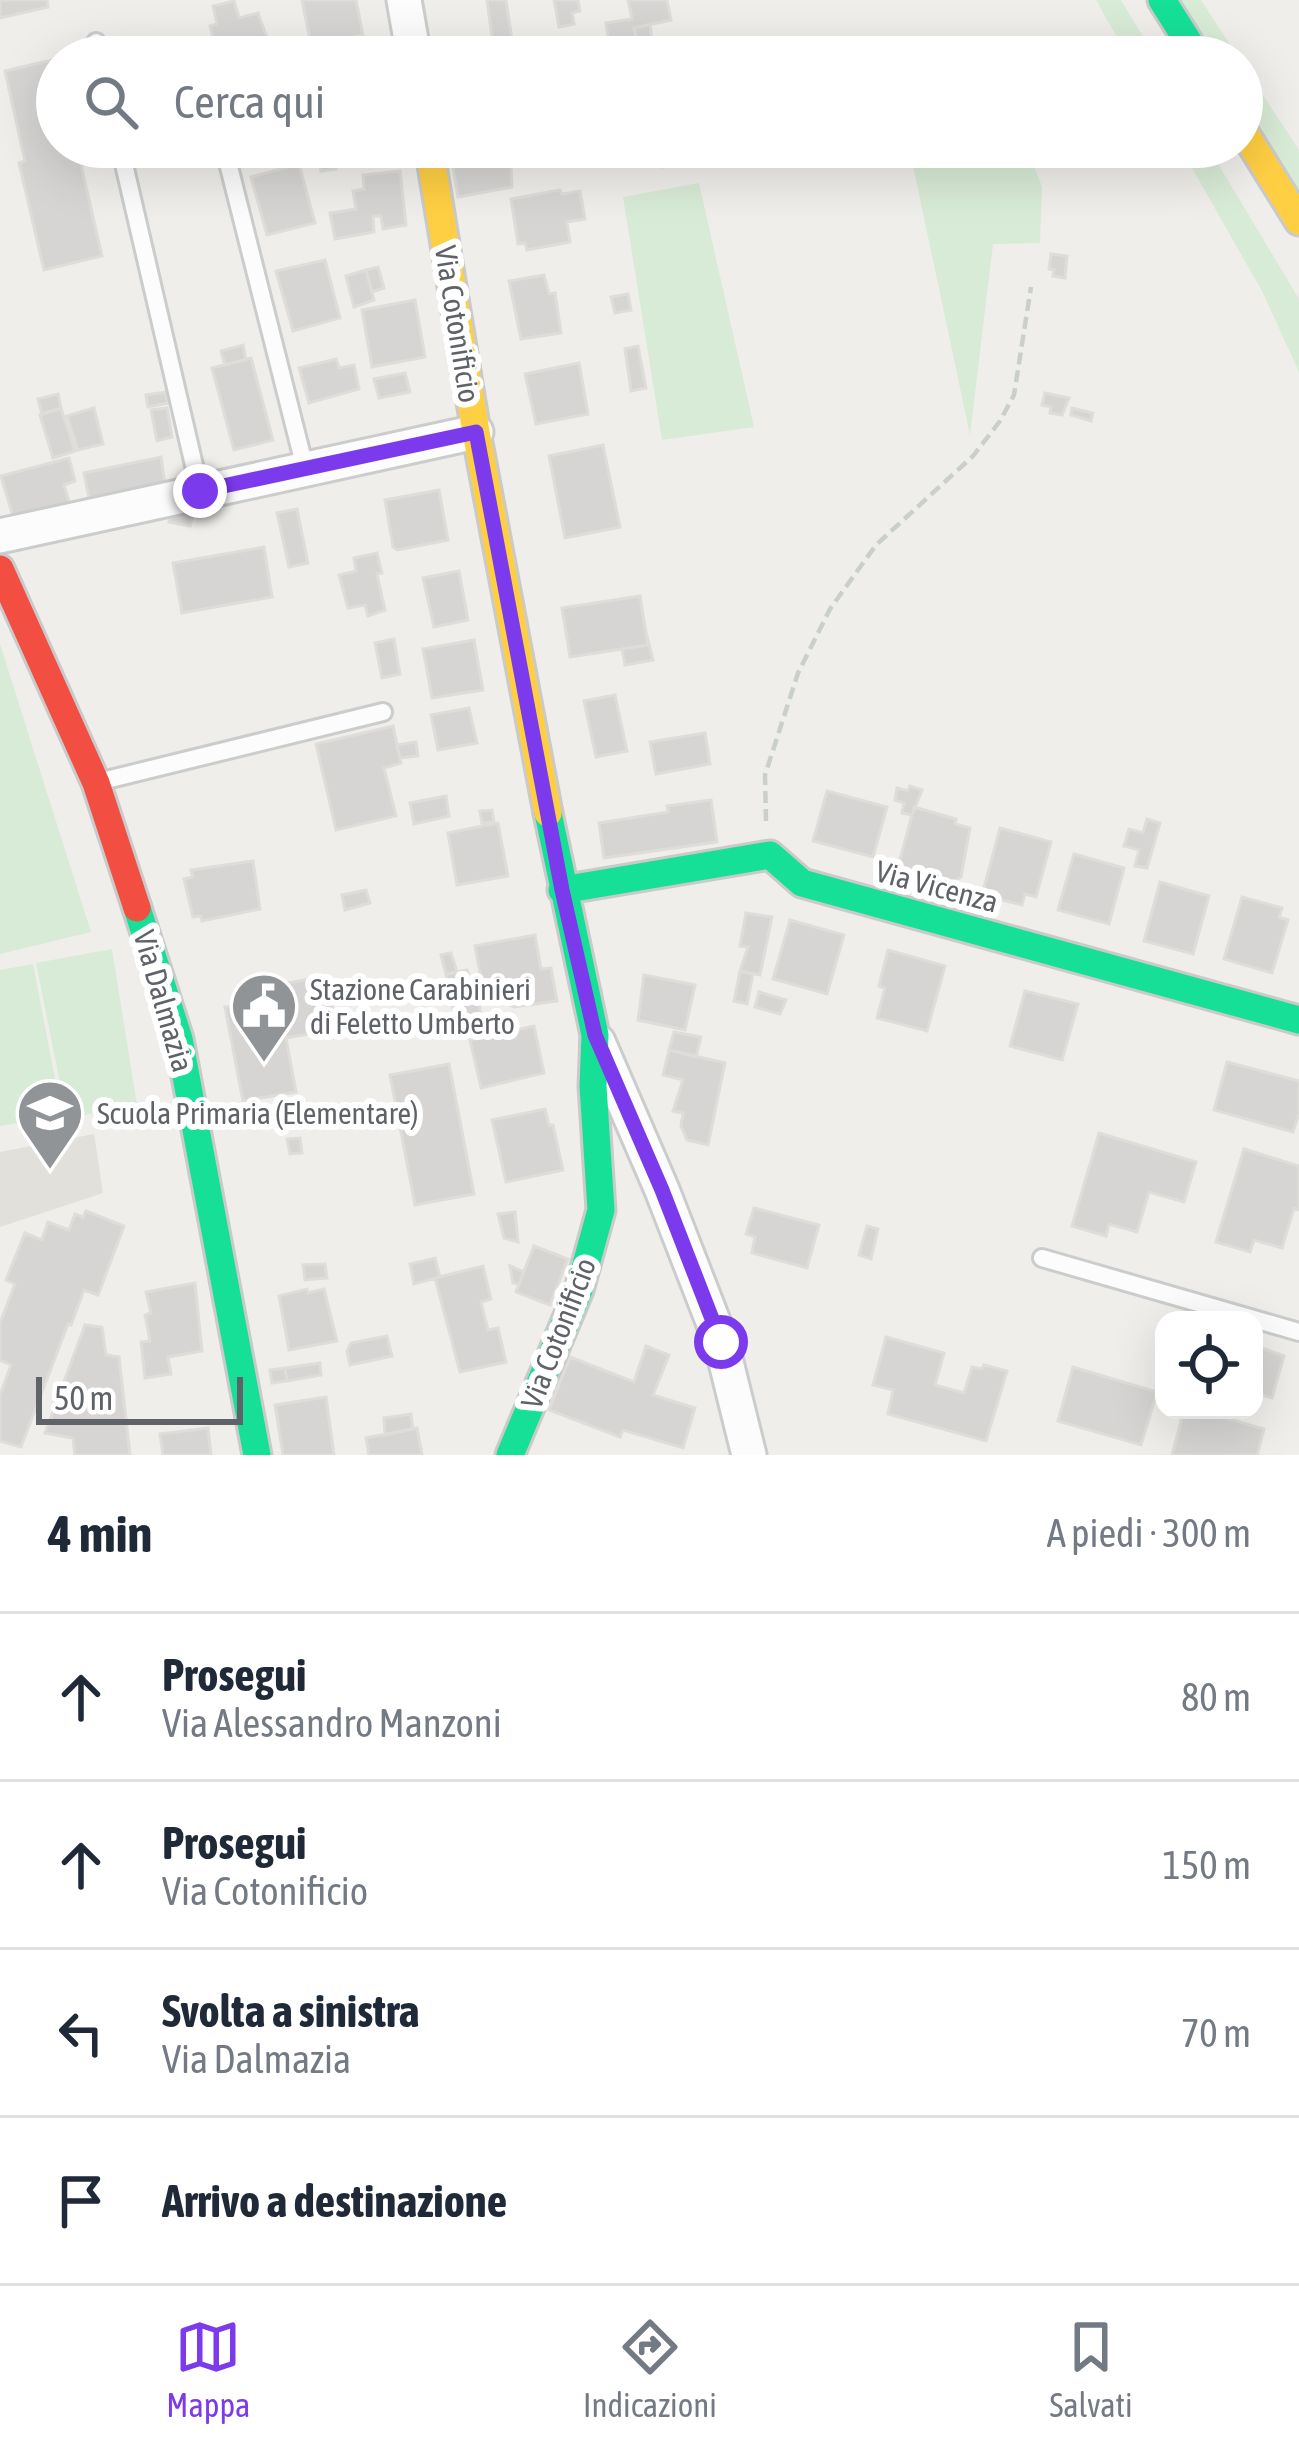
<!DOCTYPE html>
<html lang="it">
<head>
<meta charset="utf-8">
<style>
  :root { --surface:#fff; --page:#f2f2f3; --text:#1f2937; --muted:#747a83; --line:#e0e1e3; --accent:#7c3aed }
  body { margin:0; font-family:"Asap Condensed",sans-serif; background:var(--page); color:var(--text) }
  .controls { position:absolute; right:36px; bottom:36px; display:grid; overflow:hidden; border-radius:24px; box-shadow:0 12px 48px #0002 }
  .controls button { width:108px; height:108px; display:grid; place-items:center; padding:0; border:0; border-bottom:3px solid var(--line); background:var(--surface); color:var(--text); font:60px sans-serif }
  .scale { position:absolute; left:36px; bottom:30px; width:207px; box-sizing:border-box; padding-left:12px; border:6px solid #5f6368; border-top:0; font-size:33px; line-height:42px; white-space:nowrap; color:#5f6368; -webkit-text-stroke:9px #fff; paint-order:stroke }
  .stop { position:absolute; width:36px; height:36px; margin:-27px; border:9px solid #7c3aed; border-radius:50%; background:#fff }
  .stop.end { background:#7c3aed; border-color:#fff; box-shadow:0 3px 12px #0008 }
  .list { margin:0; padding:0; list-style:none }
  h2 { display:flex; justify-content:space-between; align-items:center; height:156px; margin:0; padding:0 48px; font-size:51px }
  h2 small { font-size:39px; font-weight:400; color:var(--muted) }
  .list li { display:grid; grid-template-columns:78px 1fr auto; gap:36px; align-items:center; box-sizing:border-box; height:168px; padding:0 48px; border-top:3px solid var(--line) }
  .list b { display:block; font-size:45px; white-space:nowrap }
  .list p { margin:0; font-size:39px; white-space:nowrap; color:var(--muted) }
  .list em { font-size:39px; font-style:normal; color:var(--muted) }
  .icon { flex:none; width:66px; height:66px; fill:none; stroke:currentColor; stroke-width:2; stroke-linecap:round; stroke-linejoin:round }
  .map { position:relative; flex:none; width:1299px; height:1455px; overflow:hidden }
  .search { position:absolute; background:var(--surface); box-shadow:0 12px 48px #0002; left:36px; right:36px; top:36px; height:132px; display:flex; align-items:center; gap:30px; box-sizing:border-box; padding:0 42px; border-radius:66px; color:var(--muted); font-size:45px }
  .sheet { height:828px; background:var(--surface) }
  nav { display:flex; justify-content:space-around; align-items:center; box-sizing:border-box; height:168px; border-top:3px solid var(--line); background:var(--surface); font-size:33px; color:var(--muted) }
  nav a { display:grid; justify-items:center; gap:6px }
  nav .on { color:var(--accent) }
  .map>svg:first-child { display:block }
  .education { fill:#e2e0da }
  .green { fill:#d8ebd6 }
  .building { fill:#d6d5d3; stroke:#deddd9; stroke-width:3 }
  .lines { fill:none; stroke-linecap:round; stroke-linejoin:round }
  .lane-casing { stroke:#cbcccc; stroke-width:22 }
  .street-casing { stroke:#cbcccc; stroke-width:39 }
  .fast-casing { stroke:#cacacb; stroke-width:33 }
  .slow-casing { stroke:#cacacb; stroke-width:33 }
  .jam-casing { stroke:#cacacb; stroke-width:33 }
  .path { stroke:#cacfcc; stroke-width:4.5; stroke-dasharray:12 6; stroke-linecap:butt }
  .lane { stroke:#fdfcfc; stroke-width:16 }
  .street { stroke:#fdfcfc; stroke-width:33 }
  .fast { stroke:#16e098; stroke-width:27 }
  .slow { stroke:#ffcf43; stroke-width:27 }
  .jam { stroke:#f24e42; stroke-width:27 }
  .route { stroke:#7c3aed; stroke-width:15 }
  .labels { text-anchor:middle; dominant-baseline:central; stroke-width:12; stroke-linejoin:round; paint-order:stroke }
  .street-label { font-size:30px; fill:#5f6368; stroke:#fff }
  .poi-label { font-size:30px; fill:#5f6368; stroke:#fff; text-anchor:start }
</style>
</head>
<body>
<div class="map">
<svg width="1299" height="1455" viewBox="0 0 1299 1455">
  <rect width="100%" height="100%" fill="#efeeea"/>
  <path class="education" d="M94 1134 103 1193 0 1227V1152Z"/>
  <path class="green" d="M1096 0H1121L1155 57H1128Z
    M1175 0H1201L1238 57H1210Z
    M1242 63 1299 150V202L1242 109Z
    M909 147H1027L1042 187 1040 243 993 244 970 435Z
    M1180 147H1208L1299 299V372L1262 291Z
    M699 183 754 427 662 440 623 197Z
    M0 644 91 932 0 954Z
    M112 949 137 1105 67 1118 36 963Z
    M33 964 62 1115 0 1126V970Z"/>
  <path class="building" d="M0 0H47L48 7 0 18Z
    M302 0H356L363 35 311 45Z
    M487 0H506L512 40 493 44Z
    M554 0H578L580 11 572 13 574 24 559 27Z
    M628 0H667L671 20 634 28 638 45 621 52 620 48 610 50 606 23 632 19Z
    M234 1 239 18 258 13 274 57H218L210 26 217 24 213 6Z
    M650 24 652 41 637 43 634 28Z
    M509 40 512 57H497L495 43Z
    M57 59V147H83L87 164 81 165 102 256 44 270 19 163 25 161 5 71Z
    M317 147H331L333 156 319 158Z
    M510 148 512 187 458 197 451 156Z
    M672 152 674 165 662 167 659 154Z
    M333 156 336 169 321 171 319 158Z
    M299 164 315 223 267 235 251 177Z
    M400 171 406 225 383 229 381 216H373L374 232 335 239 330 213 356 209 353 191 364 189 363 175Z
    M560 190 562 194 580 191 585 219 567 222 570 242 527 250 525 243 518 244 511 199Z
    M1051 254 1067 256 1065 278 1053 276 1054 270 1049 269Z
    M325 260 340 318 293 331 276 271Z
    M378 267 384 288 372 292 366 270Z
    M366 270 374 300 354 307 346 276Z
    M544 275 549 294 555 293 561 333 521 339 509 281Z
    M628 294 631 310 615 313 611 297Z
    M415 300 425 357 372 367 362 310Z
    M243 345 246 360 225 365 221 351Z
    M638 346 646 388 631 391 625 349Z
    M251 358 273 440 234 450 212 368Z
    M336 359 339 368 354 365 359 389 309 403 299 368Z
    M579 363 588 414 536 424 525 374Z
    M405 373 410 392 379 398 374 379Z
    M166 392 168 403 148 407 146 395Z
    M1045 393 1069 398 1062 415 1050 413 1051 407 1042 405Z
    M58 394 61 408 42 414 38 399Z
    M61 408 75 451 53 458 40 415Z
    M94 408 103 444 78 450 67 416Z
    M167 408 172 437 157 441 151 410Z
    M1072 408 1093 413 1091 421 1071 415Z
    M603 445 620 527 565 538 549 456Z
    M161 457 166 490 90 503 84 473Z
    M69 458 75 481 64 485 70 505 14 520 1 476Z
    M439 490 448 540 397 550 393 547 385 500Z
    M297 509 308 563 289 567 277 513Z
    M172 510 193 514 190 526 169 522Z
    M264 547 272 597 182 613 173 563Z
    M377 553 382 573 377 574 385 610 368 616 365 605 348 608 339 575 356 571 354 558Z
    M459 571 468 620 434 627 423 578Z
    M640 596 648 645 570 657 562 608Z
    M646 632 653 660 625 665 622 649 648 645Z
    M394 639 400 674 382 678 375 643Z
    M474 640 483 690 432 698 423 649Z
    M615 695 627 751 596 757 584 701Z
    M469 708 477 743 438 750 431 715Z
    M393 726 401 763 384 768 396 816 336 830 316 744Z
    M705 733 710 764 656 774 650 742Z
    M416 742 418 756 400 758 397 745Z
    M910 786 922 790 912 815 902 813 904 803 895 800 897 788 908 791Z
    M827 791 887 807 873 857 813 841Z
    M446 796 449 816 414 824 410 803Z
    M711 800 717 842 604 858 599 823 668 812 667 806Z
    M914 807 956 819 955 824 970 828 961 877 952 882 898 867Z
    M492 810 494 822 482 823 480 811Z
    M1147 819 1160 823 1147 868 1135 866 1139 850 1124 846 1129 829 1143 833Z
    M498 823 508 876 457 885 448 833Z
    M1000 828 1051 842 1036 897 1025 894 1022 905 982 895Z
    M1074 854 1124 868 1109 924 1058 910Z
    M253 861 260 909 202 921 201 916 193 917 184 879 193 877 191 870Z
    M1160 882 1209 896 1193 954 1144 941Z
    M366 890 370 903 345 910 342 895Z
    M1242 897 1282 908 1279 917 1288 920 1272 973 1224 959Z
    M746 913 772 917 760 975 740 971 748 947 740 946Z
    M790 920 844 935 827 994 773 979Z
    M535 935 541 969 551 968 557 1001 514 1007 484 994 475 946Z
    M888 950 945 966 927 1031 877 1018 885 988 879 986Z
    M451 953 457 972 446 974 441 955Z
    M467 970 475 998 478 996 483 1032 459 1037 446 974Z
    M740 971 753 974 747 1004 734 1001Z
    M644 975 695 985 685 1030 638 1020Z
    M326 976 337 1029 286 1038 296 1092 243 1101 225 1007 258 1002 256 989Z
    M1025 991 1078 1004 1062 1060 1010 1046Z
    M759 992 786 1000 780 1014 755 1007Z
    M534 1026 544 1073 481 1088 470 1040Z
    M674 1032 701 1037 696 1057 669 1050Z
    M669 1050 725 1063 708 1145 687 1140 681 1126 683 1113 673 1111 683 1080 663 1075Z
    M1227 1062 1299 1081V1113L1293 1132 1214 1110Z
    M449 1064 474 1194 415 1205 390 1075Z
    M545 1109 549 1125H553L563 1170 506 1182 492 1120Z
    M1099 1133 1196 1162 1184 1202 1149 1192 1137 1232 1109 1224 1106 1236 1072 1226Z
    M300 1138 302 1153 290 1154 287 1139Z
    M1244 1149 1299 1166V1210L1294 1208 1282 1248 1254 1240 1250 1252 1216 1242Z
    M754 1208 819 1225 807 1268 752 1253 755 1237 746 1234Z
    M86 1211 124 1226 98 1295 84 1290 71 1325 68 1324 21 1447 0 1441V1395L11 1365 0 1360V1323L15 1284 6 1280 25 1233 42 1240 48 1222 69 1230 75 1214 83 1217Z
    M515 1212 518 1242 504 1238 498 1214Z
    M867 1226 878 1229 871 1259 859 1255Z
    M534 1246 568 1259 550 1305 516 1292Z
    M435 1258 440 1277 414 1284 410 1264Z
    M325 1264 327 1278 305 1280 303 1265Z
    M483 1266 491 1299 481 1302 488 1330 498 1328 506 1362 460 1372 435 1278Z
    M510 1266 524 1272 519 1284 513 1283Z
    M195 1283 202 1351 168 1357 171 1374 145 1378 141 1342 150 1341 145 1315 151 1313 146 1292Z
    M307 1289 308 1293 324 1289 337 1341 289 1350 279 1296Z
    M85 1325 102 1327 106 1355 119 1357 130 1455H75L73 1438 45 1433Z
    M387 1336 392 1356 350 1365 347 1351 351 1343Z
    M886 1337 944 1353 935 1385 964 1393 972 1367 982 1369 984 1365 1007 1371 986 1441 888 1414 893 1390 873 1385Z
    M1254 1345 1284 1356 1272 1398 1254 1393Z
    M646 1346 669 1355 653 1395 695 1408 683 1448 623 1430 620 1437 549 1410 570 1357 634 1382Z
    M320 1363 321 1375 287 1381 285 1368Z
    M1073 1367 1157 1392 1141 1445 1058 1421Z
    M285 1368 287 1381 272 1383 270 1370Z
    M326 1397 334 1455H283L275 1405Z
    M1184 1410H1199L1264 1429 1257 1455H1172Z
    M411 1414 413 1429 385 1435 384 1418Z
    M208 1428 211 1455H163L160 1434Z
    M417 1428 422 1455H369L366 1438Z"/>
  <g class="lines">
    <g class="lane-casing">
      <path id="lane" d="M96 42 99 57
        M199 47 201 57
        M120 147 200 491
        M224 147 305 468
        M98 782 383 712
        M1042 1258 1299 1332"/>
    </g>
    <g class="street-casing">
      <path id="street" d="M404 0 414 57
        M0 536 476 432
        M598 1042 662 1190 721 1342 749 1455"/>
    </g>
    <g class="fast-casing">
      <path id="fast" d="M1162 0 1198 57
        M562 890 770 855 802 883 1299 1020
        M137 908 179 1039 257 1455
        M510 1455 579 1290 601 1210 593 1086 595 1035 548 813"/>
    </g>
    <g class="slow-casing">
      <path id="slow" d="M1242 129 1299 221
        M429 147 476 432 548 813"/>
    </g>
    <g class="jam-casing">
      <path id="jam" d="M0 569 96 783 137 908"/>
    </g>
    <path class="path" d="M766 821 765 775 798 673 830 609 876 545 973 456 1000 421 1014 395 1031 287"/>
    <use href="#lane" class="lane"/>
    <use href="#street" class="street"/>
    <use href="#fast" class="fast"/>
    <use href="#slow" class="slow"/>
    <use href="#jam" class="jam"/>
  </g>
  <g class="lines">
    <path class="route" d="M200 491 476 432 562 890 595 1035 662 1190 721 1342"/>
  </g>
  <defs>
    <g id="civic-pin" transform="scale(3.45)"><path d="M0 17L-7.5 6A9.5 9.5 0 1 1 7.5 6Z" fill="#919496" stroke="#fff"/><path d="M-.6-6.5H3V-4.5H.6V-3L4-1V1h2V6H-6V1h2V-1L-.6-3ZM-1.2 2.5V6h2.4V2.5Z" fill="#fff"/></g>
    <g id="school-pin" transform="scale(3.45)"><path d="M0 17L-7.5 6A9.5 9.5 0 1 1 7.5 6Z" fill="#919496" stroke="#fff"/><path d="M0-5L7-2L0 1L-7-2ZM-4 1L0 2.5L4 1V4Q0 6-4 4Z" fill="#fff"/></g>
  </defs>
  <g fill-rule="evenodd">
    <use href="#civic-pin" x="264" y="1006"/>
    <use href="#school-pin" x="50" y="1113"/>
  </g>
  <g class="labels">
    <g class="street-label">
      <text transform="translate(458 324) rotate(81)">Via Cotonificio</text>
      <text transform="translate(937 886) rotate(15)">Via Vicenza</text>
      <text transform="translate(164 1001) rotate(74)">Via Dalmazia</text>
      <text transform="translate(558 1333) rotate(-69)">Via Cotonificio</text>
    </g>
    <g class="poi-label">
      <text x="310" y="989">Stazione Carabinieri<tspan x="310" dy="34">di Feletto Umberto</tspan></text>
      <text x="97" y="1113">Scuola Primaria (Elementare)</text>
    </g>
  </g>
</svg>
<div class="controls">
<button><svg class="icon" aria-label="locate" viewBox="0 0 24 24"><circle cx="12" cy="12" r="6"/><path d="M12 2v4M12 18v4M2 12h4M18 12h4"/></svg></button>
</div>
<div class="scale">50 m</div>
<div class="stop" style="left:721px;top:1342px"></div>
<div class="stop end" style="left:200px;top:491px"></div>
<div class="search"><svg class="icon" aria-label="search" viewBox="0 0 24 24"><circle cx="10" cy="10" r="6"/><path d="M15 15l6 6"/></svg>Cerca qui</div>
</div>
<section class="sheet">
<h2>4 min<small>A piedi · 300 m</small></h2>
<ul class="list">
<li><svg class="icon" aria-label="ahead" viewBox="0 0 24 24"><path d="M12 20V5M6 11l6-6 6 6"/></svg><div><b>Prosegui</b><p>Via Alessandro Manzoni</p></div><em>80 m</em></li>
<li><svg class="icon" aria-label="ahead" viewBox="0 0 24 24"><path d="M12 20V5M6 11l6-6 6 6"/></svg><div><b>Prosegui</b><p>Via Cotonificio</p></div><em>150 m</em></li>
<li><svg class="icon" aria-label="left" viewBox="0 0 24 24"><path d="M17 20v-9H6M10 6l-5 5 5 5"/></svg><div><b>Svolta a sinistra</b><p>Via Dalmazia</p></div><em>70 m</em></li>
<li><svg class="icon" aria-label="arrive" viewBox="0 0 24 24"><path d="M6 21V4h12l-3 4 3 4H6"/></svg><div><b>Arrivo a destinazione</b></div></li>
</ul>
</section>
<nav>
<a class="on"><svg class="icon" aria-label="map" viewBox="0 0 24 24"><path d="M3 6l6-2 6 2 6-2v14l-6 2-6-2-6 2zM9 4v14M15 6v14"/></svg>Mappa</a>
<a><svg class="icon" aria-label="directions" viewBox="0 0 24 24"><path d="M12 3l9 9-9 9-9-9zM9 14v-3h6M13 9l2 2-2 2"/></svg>Indicazioni</a>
<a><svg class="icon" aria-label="saved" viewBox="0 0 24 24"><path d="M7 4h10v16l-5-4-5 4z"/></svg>Salvati</a>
</nav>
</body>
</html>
